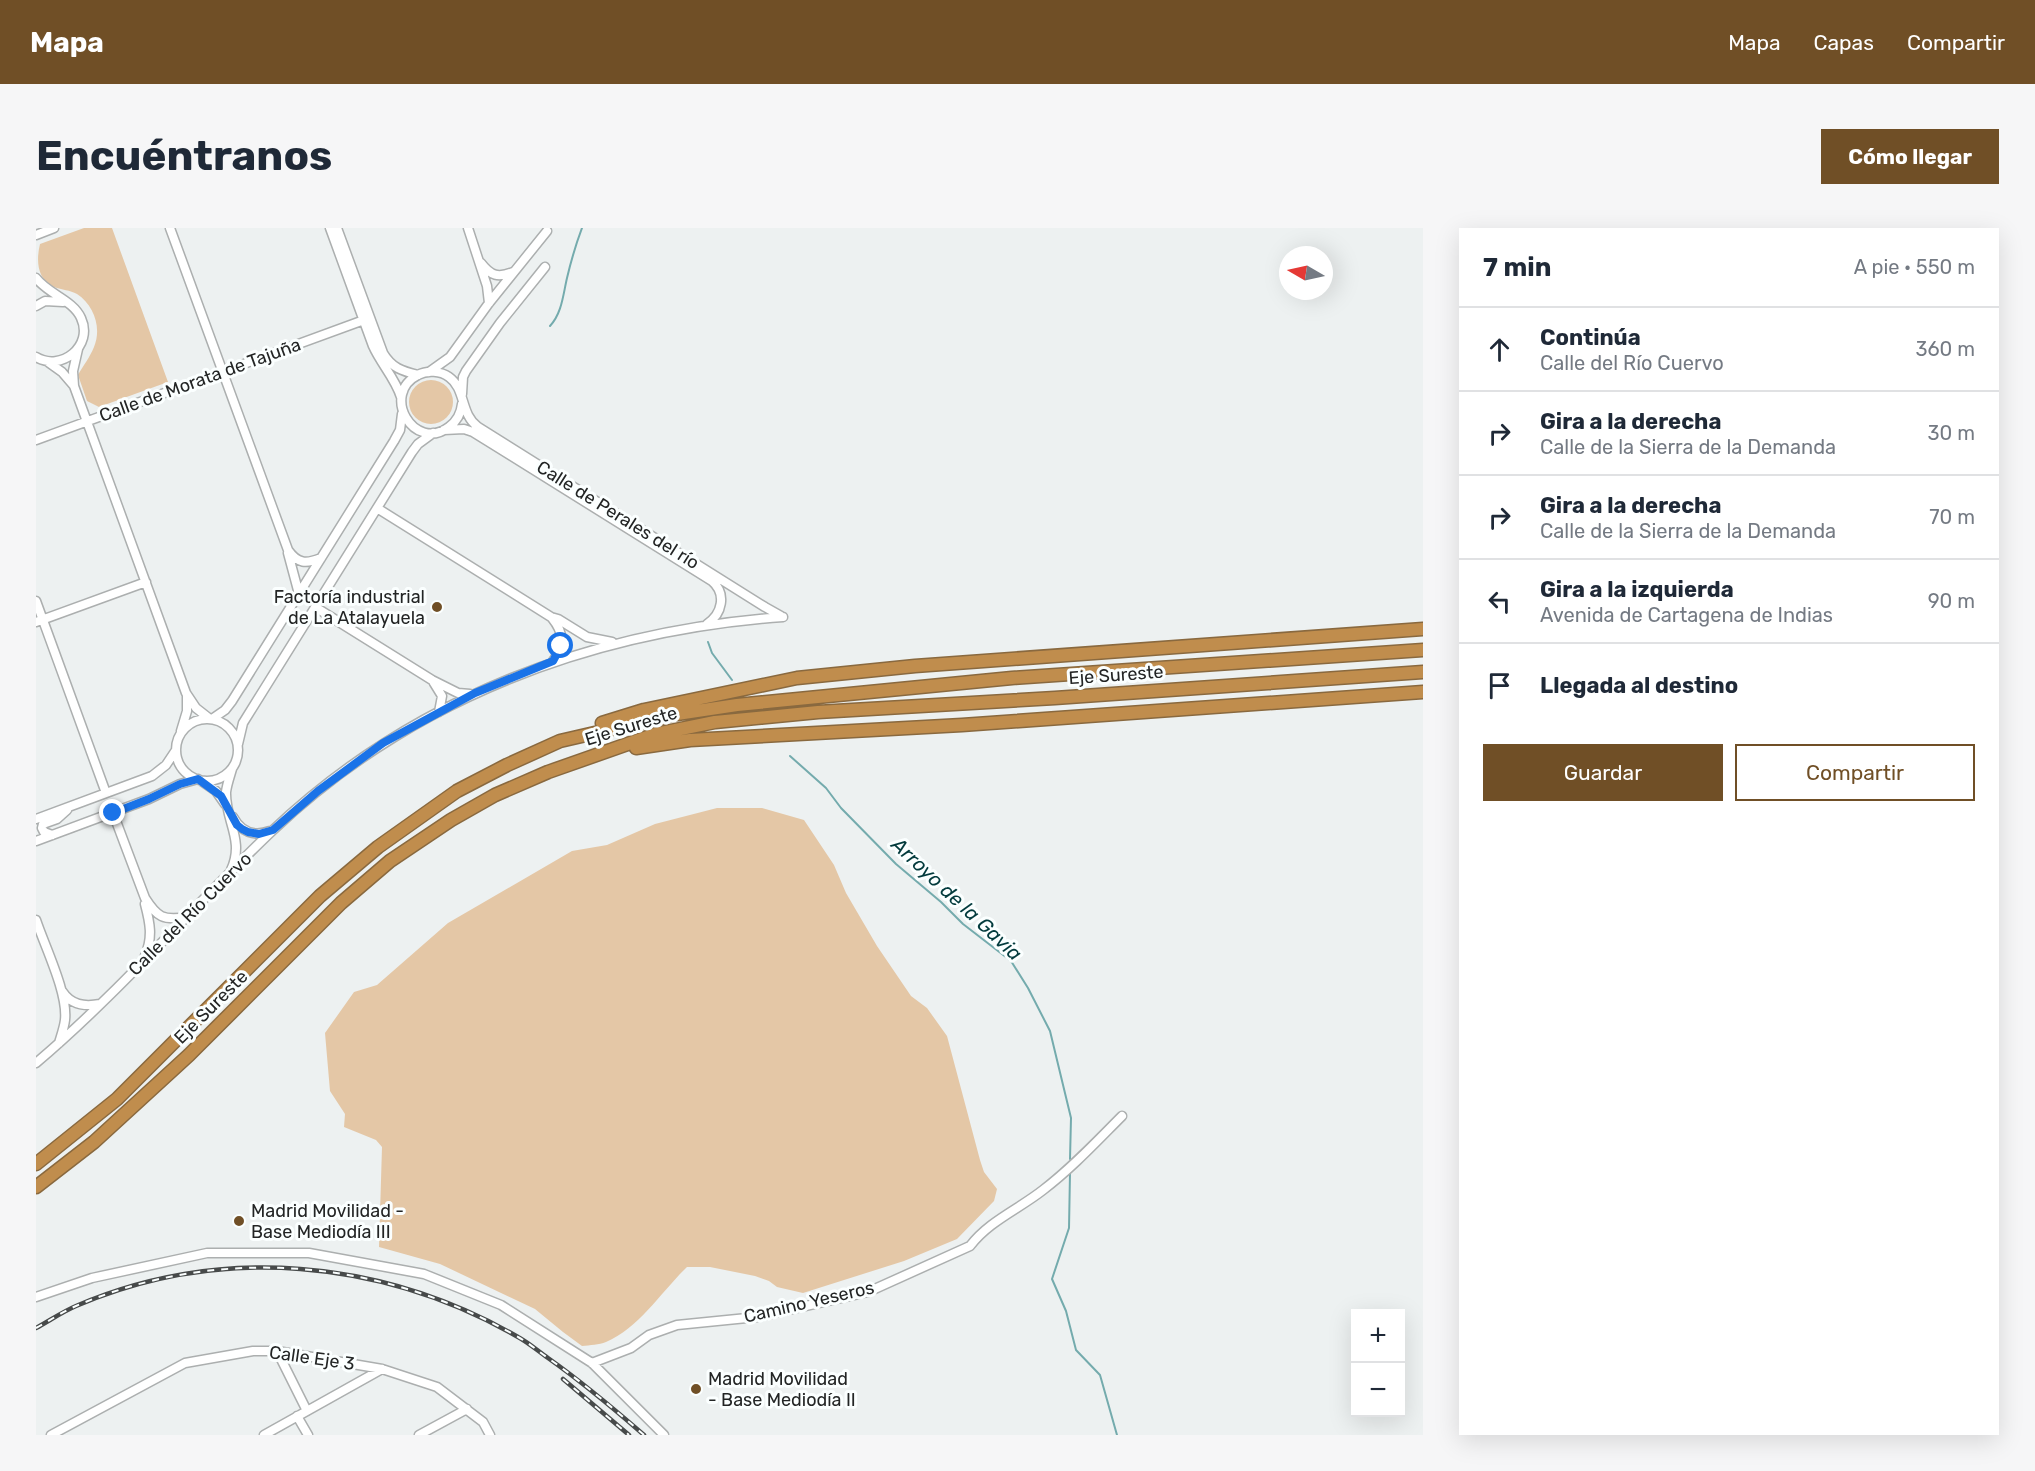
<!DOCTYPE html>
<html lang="es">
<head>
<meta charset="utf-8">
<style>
  :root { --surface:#fff; --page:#f6f6f7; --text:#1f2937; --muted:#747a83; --line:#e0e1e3; --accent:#704f26 }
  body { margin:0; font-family:Rubik,sans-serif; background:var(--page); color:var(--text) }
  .controls { position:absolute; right:18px; bottom:18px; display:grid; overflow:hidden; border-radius:0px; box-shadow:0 6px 24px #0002 }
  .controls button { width:54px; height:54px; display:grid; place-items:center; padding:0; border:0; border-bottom:2px solid var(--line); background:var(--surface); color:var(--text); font:30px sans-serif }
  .compass { position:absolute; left:1243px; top:18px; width:54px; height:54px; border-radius:50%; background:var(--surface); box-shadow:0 6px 24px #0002; rotate:279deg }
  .stop { position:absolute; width:18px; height:18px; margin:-14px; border:4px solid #1a73e8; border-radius:50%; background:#fff }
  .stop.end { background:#1a73e8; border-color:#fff; box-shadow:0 2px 6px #0008 }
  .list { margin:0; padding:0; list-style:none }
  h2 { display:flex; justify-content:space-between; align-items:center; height:78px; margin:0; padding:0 24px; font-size:26px }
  h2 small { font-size:20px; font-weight:400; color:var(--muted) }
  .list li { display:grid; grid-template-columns:39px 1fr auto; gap:18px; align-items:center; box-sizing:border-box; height:84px; padding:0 24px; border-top:2px solid var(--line) }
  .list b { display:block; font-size:22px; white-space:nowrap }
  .list p { margin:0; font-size:20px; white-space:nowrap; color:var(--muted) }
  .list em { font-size:20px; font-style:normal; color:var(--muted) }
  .actions { display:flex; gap:12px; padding:18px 24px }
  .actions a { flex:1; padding:14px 0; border:2px solid var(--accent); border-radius:0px; text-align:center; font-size:21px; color:var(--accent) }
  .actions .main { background:var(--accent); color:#fff }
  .icon { flex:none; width:33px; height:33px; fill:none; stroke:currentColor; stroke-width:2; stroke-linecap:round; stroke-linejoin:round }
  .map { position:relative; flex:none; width:1387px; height:1207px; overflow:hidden; border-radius:0px }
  header { display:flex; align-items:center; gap:36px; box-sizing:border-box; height:84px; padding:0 30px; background:var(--accent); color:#fff }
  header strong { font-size:28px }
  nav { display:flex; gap:33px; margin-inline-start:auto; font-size:21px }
  .intro { display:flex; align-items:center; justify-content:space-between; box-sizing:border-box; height:144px; padding:0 36px }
  h1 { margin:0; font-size:42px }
  .button { padding:15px 27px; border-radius:0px; background:var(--accent); color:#fff; font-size:21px; font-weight:700 }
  main { display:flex; gap:36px; padding:0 36px }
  aside { flex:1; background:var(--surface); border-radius:0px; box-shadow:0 6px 24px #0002 }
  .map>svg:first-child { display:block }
  .green { fill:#e4c7a6 }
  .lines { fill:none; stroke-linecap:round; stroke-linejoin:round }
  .stream { stroke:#74abad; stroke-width:2 }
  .minor-casing { stroke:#acafaf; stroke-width:11 }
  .highway-casing { stroke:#89693f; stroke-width:15 }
  .minor { stroke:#fff; stroke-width:8 }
  .highway { stroke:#c08d4d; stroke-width:12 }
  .rail-casing { stroke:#474a4a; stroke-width:4.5 }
  .rail { stroke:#fbffff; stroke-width:2; stroke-dasharray:7; stroke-linecap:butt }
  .route { stroke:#1a73e8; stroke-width:8 }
  .poi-dot { fill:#704f26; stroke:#fbffff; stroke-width:2 }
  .labels { text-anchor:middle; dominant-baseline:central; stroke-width:6; stroke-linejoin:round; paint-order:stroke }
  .street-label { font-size:18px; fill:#232525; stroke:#fbffff }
  .poi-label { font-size:18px; fill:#232525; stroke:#fbffff; text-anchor:start }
  .water-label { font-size:20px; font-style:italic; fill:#033b3d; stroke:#fbffff }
</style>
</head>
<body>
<header>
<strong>Mapa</strong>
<nav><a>Mapa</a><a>Capas</a><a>Compartir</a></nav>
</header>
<div class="intro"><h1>Encuéntranos</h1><a class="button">Cómo llegar</a></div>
<main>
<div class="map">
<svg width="1387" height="1207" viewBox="0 0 1387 1207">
  <rect width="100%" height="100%" fill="#edf1f1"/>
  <path class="green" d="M48 0H76L132 154 63 179 51 173 42 147C47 138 54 129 58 119 66 100 58 77 41 66 34 62 26 62 18 59 1 52 0 32 4 16Z
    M373 174a22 22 0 1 1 44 0a22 22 0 1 1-44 0Z
    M681 580H726L768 592 798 637 810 665 841 718 875 768 891 780 911 808 944 932 948 944 961 961 958 973 921 1011 868 1033 767 1065 741 1059 733 1053 719 1048 674 1039H651C626 1063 603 1100 570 1114 563 1117 554 1117 546 1118L527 1104 499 1081 404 1036 343 1019 346 919 340 912 308 899 309 886 294 863 289 805 318 764 341 757 412 695 536 623 571 617 619 596Z"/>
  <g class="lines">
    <path class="stream" d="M514 98C526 85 527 67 531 50 535 33 540 16 546 0
      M672 414 676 425 696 452
      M754 528 790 560 805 580 860 636 905 674 927 696 975 733 992 760 1014 803 1035 890 1034 931
      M1034 945 1033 1000 1016 1051 1030 1083 1040 1122 1064 1147 1081 1207"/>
    <g class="minor-casing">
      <path id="minor" d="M134 0 252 322C262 336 270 336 285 330
        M294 0 337 118C345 136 359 150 365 169
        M301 0 347 125C356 140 366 143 382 147
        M432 0 451 58 453 75
        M0 7 18 0
        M445 35C455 48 462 50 477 44
        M0 50C12 66 37 72 45 90 58 118 25 144 0 129
        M0 78 9 73 27 74
        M42 121 37 143 38 158 150 465 160 480 174 491
        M12 134 26 144 38 158
        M393 144 414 129 453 75 511 3
        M426 166 427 149 430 143 464 95 509 39
        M426 176C425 186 421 193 413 199 378 225 344 166 382 147 391 142 405 143 413 149 430 161 424 186 442 199L729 379 745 388
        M408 202 428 201 437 204 676 353C691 366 686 386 671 396
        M0 212 328 92
        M341 280 515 389 522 391 551 409 576 414
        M252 325 263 366
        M0 373 70 565
        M279 379 396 452 422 465 434 466
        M516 390C528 405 529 417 517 433
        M0 394 110 354
        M398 455 406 468 403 484
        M176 491 189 482 196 473 358 213 364 202 366 186
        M140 522a31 31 0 1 1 62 0a31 31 0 1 1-62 0Z
        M145 503 151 483V468
        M202 516 207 495 376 224 382 216 397 205
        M164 552 180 563 189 576
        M77 585 109 670C121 689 127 693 151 689
        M197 589C205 604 218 609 234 603
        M0 591 116 548 130 537 140 522
        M16 607 8 604 6 600 7 596 21 591 31 582
        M0 613 113 571 144 556 162 551
        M195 642C209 612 189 593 190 564 191 556 194 548 196 541
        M0 692C9 719 32 765 29 792 28 800 25 808 23 815
        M109 728C117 709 114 695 109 676
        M26 763C35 777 48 779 64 776
        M0 835C84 764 156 679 236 603 376 470 556 403 747 389
        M0 1069 56 1050 171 1025H273L388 1046 465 1077 556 1135 628 1207
        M241 1123 271 1183
        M556 1135 595 1120 613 1107 641 1097 721 1089 832 1064 934 1018C953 993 983 981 1007 962 1036 940 1061 913 1086 888
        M261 1188 272 1207
        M15 1207 149 1135 217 1123H241L346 1141 401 1159 447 1194 454 1207
        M228 1207 346 1141
        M383 1207 431 1181"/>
    </g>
    <g class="highway-casing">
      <path id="highway" d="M566 495 608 482 761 450 879 438 1387 401
        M600 520 654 512 926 497 1387 464
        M0 936 81 871 284 668 342 619 421 563 471 537 524 513 641 486 701 477 976 450 1387 422
        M0 959 58 914 153 827 305 675 354 633 415 592 459 567 512 544 620 506 679 494 782 484 1019 470 1387 444"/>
    </g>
    <use href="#minor" class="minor"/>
    <use href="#highway" class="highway"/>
    <g class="rail-casing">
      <path id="rail" d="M0 1100C13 1093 26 1084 40 1078 184 1016 347 1031 482 1109 493 1115 502 1123 512 1130 546 1154 577 1180 608 1207
        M527 1151 593 1207"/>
    </g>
    <use href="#rail" class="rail"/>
  </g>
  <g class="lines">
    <path class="route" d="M77 585 113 571 144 556 162 551 185 568 201 597 206 601 212 604 223 606 237 602 282 563 347 515 439 465 517 433 525 418"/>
  </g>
  <g class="poi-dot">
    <circle cx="401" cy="379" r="6"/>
    <circle cx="203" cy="993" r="6"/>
    <circle cx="660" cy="1161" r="6"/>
  </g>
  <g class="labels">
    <g class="street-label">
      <text transform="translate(164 152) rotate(-20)">Calle de Morata de Tajuña</text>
      <text transform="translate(582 287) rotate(32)">Calle de Perales del río</text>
      <text transform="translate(1080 447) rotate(-4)">Eje Sureste</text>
      <text transform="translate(595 498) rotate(-17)">Eje Sureste</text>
      <text transform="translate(154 686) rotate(-45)">Calle del Río Cuervo</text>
      <text transform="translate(175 779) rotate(-45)">Eje Sureste</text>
      <text transform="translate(773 1074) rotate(-13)">Camino Yeseros</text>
      <text transform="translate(276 1130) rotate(8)">Calle Eje 3</text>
    </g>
    <g class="poi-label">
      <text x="389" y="369" text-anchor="end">Factoría industrial<tspan x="389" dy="21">de La Atalayuela</tspan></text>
      <text x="215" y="983">Madrid Movilidad -<tspan x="215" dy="21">Base Mediodía III</tspan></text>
      <text x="672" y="1151">Madrid Movilidad<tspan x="672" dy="21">- Base Mediodía II</tspan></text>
    </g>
    <g class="water-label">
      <text transform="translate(921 671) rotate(43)">Arroyo de la Gavia</text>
    </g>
  </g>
</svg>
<div class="controls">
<button>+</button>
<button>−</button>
</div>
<svg class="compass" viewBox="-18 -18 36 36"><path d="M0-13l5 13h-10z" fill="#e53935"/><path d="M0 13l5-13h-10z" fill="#747a83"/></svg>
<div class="stop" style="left:525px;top:418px"></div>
<div class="stop end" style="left:77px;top:585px"></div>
</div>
<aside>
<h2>7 min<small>A pie · 550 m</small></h2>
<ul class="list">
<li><svg class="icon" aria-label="ahead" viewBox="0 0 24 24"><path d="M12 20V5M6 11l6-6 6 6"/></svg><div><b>Continúa</b><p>Calle del Río Cuervo</p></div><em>360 m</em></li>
<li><svg class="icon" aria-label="right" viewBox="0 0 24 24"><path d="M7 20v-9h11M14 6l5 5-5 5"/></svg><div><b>Gira a la derecha</b><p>Calle de la Sierra de la Demanda</p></div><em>30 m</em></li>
<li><svg class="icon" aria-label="right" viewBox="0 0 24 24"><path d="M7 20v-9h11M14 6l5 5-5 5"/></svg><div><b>Gira a la derecha</b><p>Calle de la Sierra de la Demanda</p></div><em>70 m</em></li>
<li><svg class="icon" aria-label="left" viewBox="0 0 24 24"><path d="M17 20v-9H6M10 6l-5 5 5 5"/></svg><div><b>Gira a la izquierda</b><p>Avenida de Cartagena de Indias</p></div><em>90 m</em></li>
<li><svg class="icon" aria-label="arrive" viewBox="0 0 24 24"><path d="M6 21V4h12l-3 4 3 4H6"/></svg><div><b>Llegada al destino</b></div></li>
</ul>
<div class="actions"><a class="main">Guardar</a><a>Compartir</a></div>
</aside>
</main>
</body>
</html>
